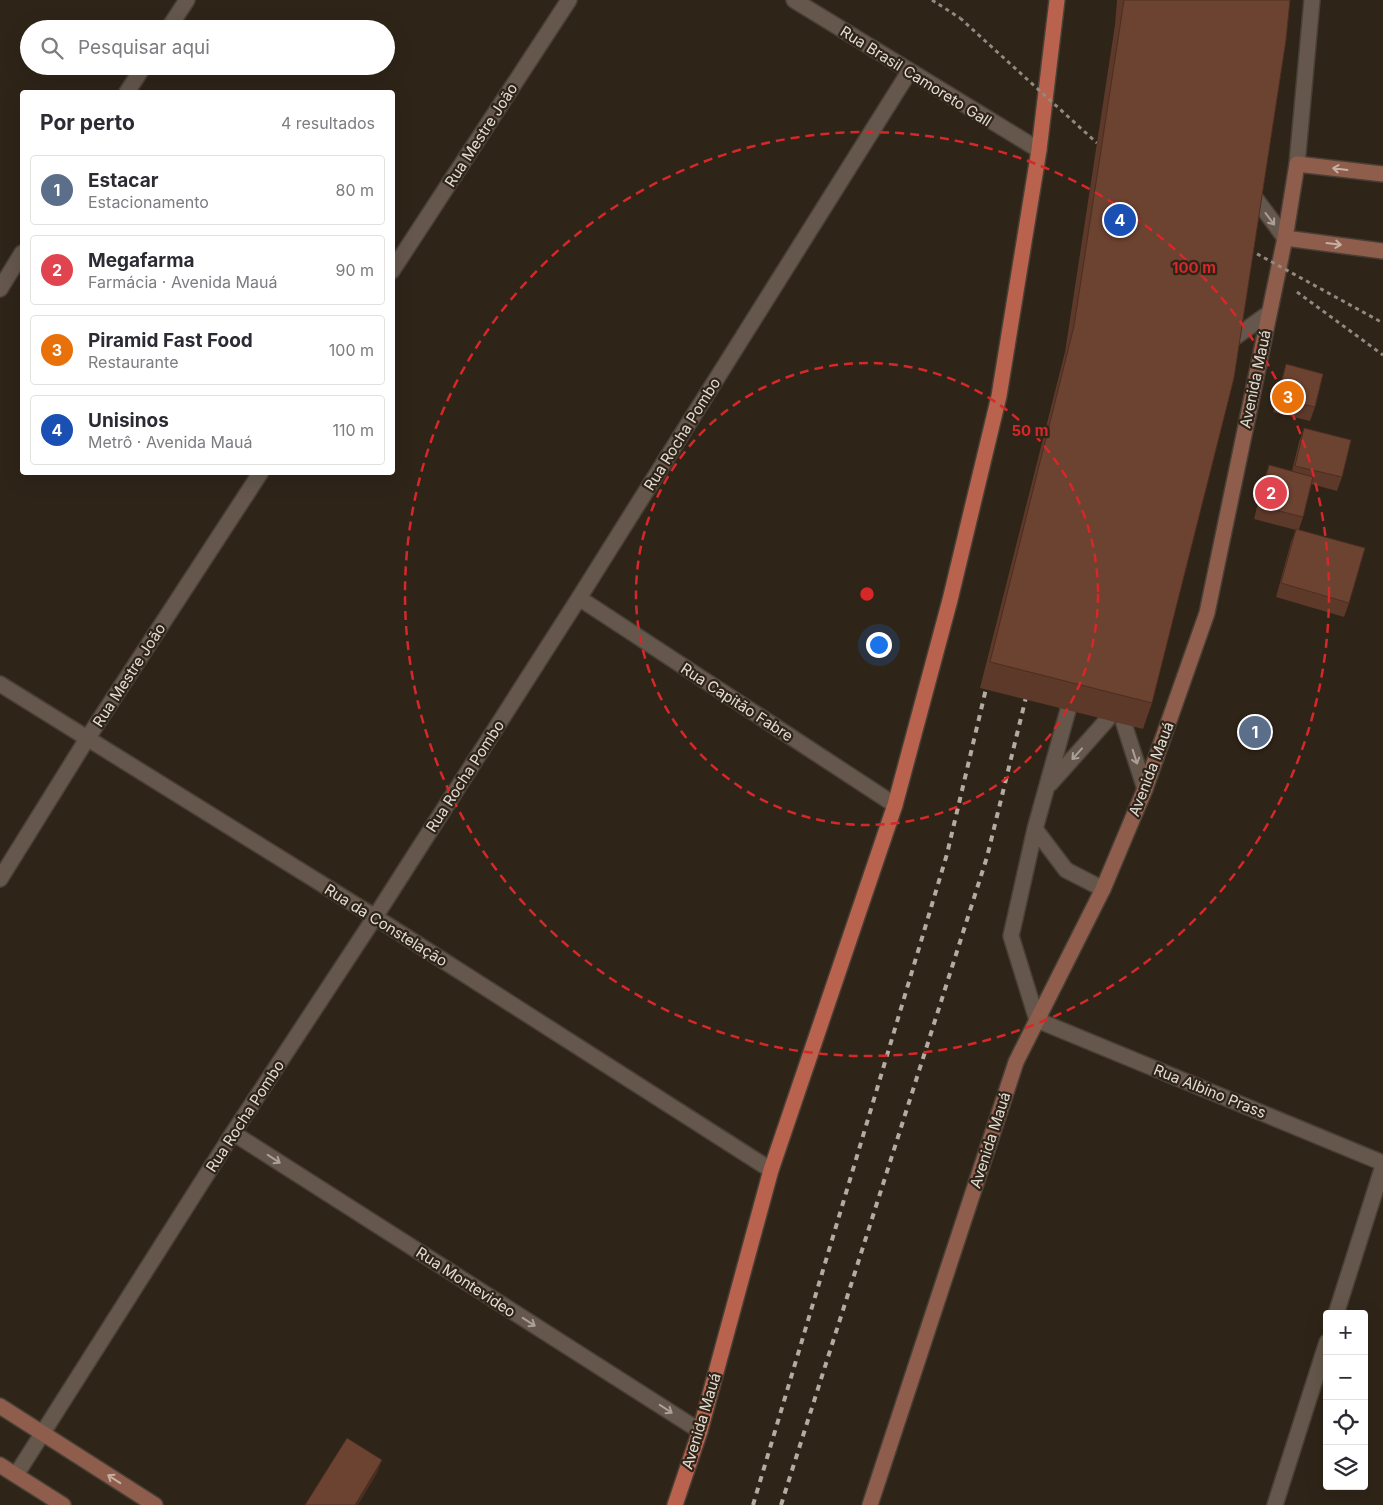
<!DOCTYPE html>
<html lang="pt">
<head>
<meta charset="utf-8">
<style>
  :root { --surface:#fff; --page:#f2f2f3; --text:#2b2b33; --muted:#7c7c81; --line:#e1e1e2; --accent:#7a5c8a }
  body { margin:0; font-family:Inter,sans-serif; background:var(--page); color:var(--text) }
  .controls { position:absolute; right:15px; bottom:15px; display:grid; overflow:hidden; border-radius:5px; box-shadow:0 5px 20px #0002 }
  .controls button { width:45px; height:45px; display:grid; place-items:center; padding:0; border:0; border-bottom:1px solid var(--line); background:var(--surface); color:var(--text); font:25px sans-serif }
  .you { position:absolute; left:878px; top:644px; width:18px; height:18px; margin:-12px; border:4px solid #fff; border-radius:50%; background:#1a73e8; box-shadow:0 0 0 8px #1a73e833 }
  .badge { display:grid; place-items:center; width:32px; height:32px; border-radius:50%; background:var(--accent); color:#fff; font-size:16px; font-weight:700 }
  .pin { position:absolute; translate:-50% -50%; border:2px solid #fff; box-shadow:0 1px 5px #0006 }
  .list { margin:0; padding:0; list-style:none }
  h2 { display:flex; justify-content:space-between; align-items:center; height:65px; margin:0; padding:0 20px; font-size:21px }
  h2 small { font-size:16px; font-weight:400; color:var(--muted) }
  .list li { display:grid; grid-template-columns:32px 1fr auto; gap:15px; align-items:center; box-sizing:border-box; height:70px; margin:0 10px 10px; padding:0 10px; border:1px solid var(--line); border-radius:5px }
  .list b { display:block; font-size:19px; white-space:nowrap }
  .list p { margin:0; font-size:16px; white-space:nowrap; color:var(--muted) }
  .list em { font-size:16px; font-style:normal; color:var(--muted) }
  .icon { flex:none; width:28px; height:28px; fill:none; stroke:currentColor; stroke-width:2; stroke-linecap:round; stroke-linejoin:round }
  .map { position:relative; flex:none; width:1383px; height:1505px; overflow:hidden }
  .search { position:absolute; background:var(--surface); box-shadow:0 5px 20px #0002; left:20px; top:20px; width:375px; height:55px; display:flex; align-items:center; gap:12px; box-sizing:border-box; padding:0 18px; border-radius:28px; color:var(--muted); font-size:19px }
  .panel { position:absolute; background:var(--surface); box-shadow:0 5px 20px #0002; left:20px; top:90px; width:375px; height:385px; border-radius:5px }
  .map>svg:first-child { display:block }
  .lines { fill:none; stroke-linecap:round; stroke-linejoin:round }
  .service-casing { stroke:#483f36; stroke-width:18 }
  .minor-casing { stroke:#483f36; stroke-width:18 }
  .tertiary-casing { stroke:#483f36; stroke-width:18 }
  .secondary-casing { stroke:#483f36; stroke-width:18 }
  .primary-casing { stroke:#483f36; stroke-width:18 }
  .path { stroke:#92897f; stroke-width:3; stroke-dasharray:4 4; stroke-linecap:butt }
  .service { stroke:#65574b; stroke-width:15 }
  .minor { stroke:#65574b; stroke-width:15 }
  .tertiary { stroke:#65574b; stroke-width:15 }
  .secondary { stroke:#8f5d4c; stroke-width:15 }
  .primary { stroke:#b9624d; stroke-width:15 }
  .rail { stroke:#b4aca3; stroke-width:4; stroke-dasharray:6 6; stroke-linecap:butt }
  .path-bridge { stroke:#92897f; stroke-width:3; stroke-dasharray:4 4; stroke-linecap:butt }
  .wall { fill:#5d3929 }
  .shaded-wall { fill:#4c2e22 }
  .building { fill:#6c4230; stroke:#4c2e22 }
  .oneway { stroke:#c6b0a4 }
  .oneway2 { stroke:#aaa096 }
  .ring { fill:none; stroke:#d62828; stroke-width:2.5; stroke-dasharray:9 6 }
  .labels { text-anchor:middle; dominant-baseline:central; stroke-width:4.5; stroke-linejoin:round; paint-order:stroke }
  .street-label { font-size:15px; fill:#e3dcd4; stroke:#2f2418 }
  .centre { fill:#d62828; stroke:#2f2418; stroke-width:2.5 }
  .ring-label { font-size:15px; text-anchor:middle; font-weight:bold; fill:#d62828; stroke:#2f2418; stroke-width:4.5; stroke-linejoin:round; paint-order:stroke }
</style>
</head>
<body>
<div class="map">
<svg width="1383" height="1505" viewBox="0 0 1383 1505">
  <rect width="100%" height="100%" fill="#2f2418"/>
  <g class="lines">
    <g class="service-casing">
      <path id="service" d="M1256 199 1285 238
        M1234 338 1269 313
        M1124 724 1145 789
        M1050 784 1107 720
        M1035 829 1066 870 1103 889
        M1037 1020 1011 936 1035 829 1068 710"/>
    </g>
    <g class="minor-casing">
      <path id="minor" d="M168 29 187 0
        M127 92 144 66
        M392 271 569 0
        M0 289 22 253
        M579 598 895 805
        M0 684 375 917 771 1170
        M0 879 87 739 261 472
        M1037 1020 1383 1163
        M233 1133 700 1431
        M1336 1314 1383 1166
        M16 1475 233 1133 375 917 579 598 909 72
        M1275 1505 1327 1342"/>
    </g>
    <g class="tertiary-casing">
      <path id="tertiary" d="M794 0 1039 150
        M1297 164 1312 0"/>
    </g>
    <g class="secondary-casing">
      <path id="secondary" d="M1285 238 1383 251
        M0 1406 155 1505
        M0 1465 63 1505
        M870 1505 1016 1062 1103 889 1145 789 1207 613 1285 238 1297 164 1383 174"/>
    </g>
    <g class="primary-casing">
      <path id="primary" d="M675 1505 700 1431 771 1170 895 805 950 600 999 396 1039 150 1057 0"/>
    </g>
    <path class="path" d="M932 0 960 18
      M1297 292 1383 355"/>
    <use href="#service" class="service"/>
    <use href="#minor" class="minor"/>
    <use href="#tertiary" class="tertiary"/>
    <use href="#secondary" class="secondary"/>
    <use href="#primary" class="primary"/>
    <path class="rail" d="M753 1505 947 854 989 676
      M781 1505 987 857 1029 685"/>
    <path class="path-bridge" d="M960 18 1097 143
      M1250 250 1383 323"/>
  </g>
  <path class="wall" d="M1117 0H1290L1152 703 1143 729 980 688 1065 352 1115 25Z
    M1286 364 1315 407 1310 421 1273 412 1282 378Z
    M1304 428 1342 477 1337 491 1311 484 1303 517 1299 529 1349 603 1344 617 1276 597 1291 542 1296 530 1254 519 1264 479 1269 465 1292 471 1299 442Z"/>
  <path class="shaded-wall" d="M382 1460 377 1473 358 1505H355Z"/>
  <path class="building" d="M1124 0H1290L1286 40 1234 378 1152 703 990 662 1074 326Z
    M1286 364 1323 374 1315 407 1278 398Z
    M1304 428 1351 440 1342 477 1295 466Z
    M1269 465 1313 477 1303 517 1259 506Z
    M1296 529 1365 548 1349 603 1281 583Z
    M347 1438 382 1460 355 1505H305Z"/>
  <defs><path id="oneway-shaft" d="M-6 0H5M1.5-3L5.5 0L1.5 3" fill="none" stroke-width="1.6" stroke-linecap="round" stroke-linejoin="round" transform="scale(1.25)"/></defs>
  <g class="oneway">
    <use href="#oneway-shaft" transform="translate(1340 169) rotate(-173)"/>
    <use href="#oneway-shaft" transform="translate(1334 244) rotate(7)"/>
    <use href="#oneway-shaft" transform="translate(114 1479) rotate(-147)"/>
  </g>
  <g class="oneway2">
    <use href="#oneway-shaft" transform="translate(1270 219) rotate(53)"/>
    <use href="#oneway-shaft" transform="translate(1077 754) rotate(132)"/>
    <use href="#oneway-shaft" transform="translate(1135 757) rotate(72)"/>
    <use href="#oneway-shaft" transform="translate(274 1159) rotate(33)"/>
    <use href="#oneway-shaft" transform="translate(529 1322) rotate(33)"/>
    <use href="#oneway-shaft" transform="translate(666 1409) rotate(33)"/>
  </g>
  <g class="ring">
    <circle cx="867" cy="594" r="231"/>
    <circle cx="867" cy="594" r="462"/>
  </g>
  <g class="labels">
    <g class="street-label">
      <text transform="translate(916 76) rotate(32)">Rua Brasil Camoreto Gall</text>
      <text transform="translate(481 135) rotate(-57)">Rua Mestre João</text>
      <text transform="translate(1255 379) rotate(-78)">Avenida Mauá</text>
      <text transform="translate(682 434) rotate(-58)">Rua Rocha Pombo</text>
      <text transform="translate(129 675) rotate(-57)">Rua Mestre João</text>
      <text transform="translate(737 702) rotate(33)">Rua Capitão Fabre</text>
      <text transform="translate(1151 769) rotate(-69)">Avenida Mauá</text>
      <text transform="translate(465 776) rotate(-57)">Rua Rocha Pombo</text>
      <text transform="translate(386 925) rotate(32)">Rua da Constelação</text>
      <text transform="translate(1210 1091) rotate(22)">Rua Albino Prass</text>
      <text transform="translate(245 1116) rotate(-57)">Rua Rocha Pombo</text>
      <text transform="translate(990 1140) rotate(-72)">Avenida Mauá</text>
      <text transform="translate(466 1282) rotate(33)">Rua Montevideo</text>
      <text transform="translate(701 1421) rotate(-73)">Avenida Mauá</text>
    </g>
  </g>
  <circle cx="867" cy="594" r="8" class="centre"/>
  <g class="ring-label">
    <text x="1194" y="273">100 m</text>
    <text x="1030" y="436">50 m</text>
  </g>
</svg>
<div class="controls">
<button>+</button>
<button>−</button>
<button><svg class="icon" aria-label="locate" viewBox="0 0 24 24"><circle cx="12" cy="12" r="6"/><path d="M12 2v4M12 18v4M2 12h4M18 12h4"/></svg></button>
<button><svg class="icon" aria-label="layers" viewBox="0 0 24 24"><path d="M12 4l9 5-9 5-9-5zM3 14l9 5 9-5"/></svg></button>
</div>
<div class="you"></div>
<div class="pin badge" style="left:1255px;top:732px;background:#5c6f8a">1</div>
<div class="pin badge" style="left:1271px;top:493px;background:#e0444e">2</div>
<div class="pin badge" style="left:1288px;top:397px;background:#e8710a">3</div>
<div class="pin badge" style="left:1120px;top:220px;background:#1a4fb4">4</div>
<div class="search"><svg class="icon" aria-label="search" viewBox="0 0 24 24"><circle cx="10" cy="10" r="6"/><path d="M15 15l6 6"/></svg>Pesquisar aqui</div>
<section class="panel">
<h2>Por perto<small>4 resultados</small></h2>
<ul class="list">
<li><span class="badge" style="background:#5c6f8a">1</span><div><b>Estacar</b><p>Estacionamento</p></div><em>80 m</em></li>
<li><span class="badge" style="background:#e0444e">2</span><div><b>Megafarma</b><p>Farmácia · Avenida Mauá</p></div><em>90 m</em></li>
<li><span class="badge" style="background:#e8710a">3</span><div><b>Piramid Fast Food</b><p>Restaurante</p></div><em>100 m</em></li>
<li><span class="badge" style="background:#1a4fb4">4</span><div><b>Unisinos</b><p>Metrô · Avenida Mauá</p></div><em>110 m</em></li>
</ul>
</section>
</div>
</body>
</html>
